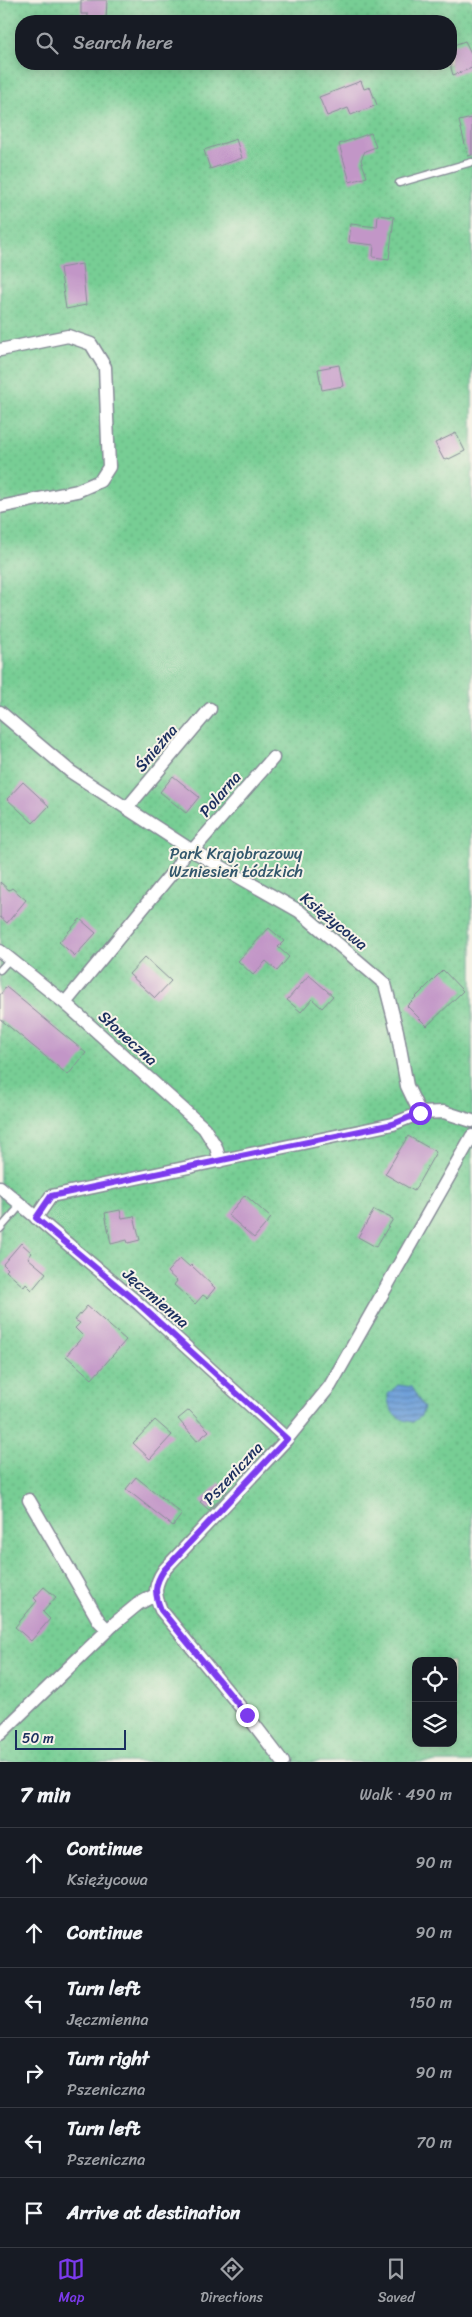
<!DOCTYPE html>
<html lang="en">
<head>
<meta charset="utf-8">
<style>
  :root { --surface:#171b24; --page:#242831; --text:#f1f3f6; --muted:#9ea1a6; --line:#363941; --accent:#7c3aed }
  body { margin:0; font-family:Sriracha,sans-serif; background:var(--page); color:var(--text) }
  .controls { position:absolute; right:15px; bottom:15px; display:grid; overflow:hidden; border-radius:10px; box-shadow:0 2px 12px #0003 }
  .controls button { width:45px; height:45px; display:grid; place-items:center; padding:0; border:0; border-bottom:1px solid var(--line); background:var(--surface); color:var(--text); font:25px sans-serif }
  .scale { position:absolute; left:15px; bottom:12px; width:111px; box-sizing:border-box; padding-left:5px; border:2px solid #1b2f5e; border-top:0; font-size:14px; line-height:18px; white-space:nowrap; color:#1b2f5e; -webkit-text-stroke:4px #f7f3e8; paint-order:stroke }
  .stop { position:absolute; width:15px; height:15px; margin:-11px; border:4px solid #7c3aed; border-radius:50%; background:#fff }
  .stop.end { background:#7c3aed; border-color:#fff; box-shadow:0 1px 5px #0008 }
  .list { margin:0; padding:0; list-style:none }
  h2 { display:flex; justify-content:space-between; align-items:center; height:65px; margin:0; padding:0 20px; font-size:21px }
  h2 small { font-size:16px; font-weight:400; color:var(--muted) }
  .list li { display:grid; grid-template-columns:32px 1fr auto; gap:15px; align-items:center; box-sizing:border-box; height:70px; padding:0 20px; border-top:1px solid var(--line) }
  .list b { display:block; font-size:19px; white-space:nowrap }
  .list p { margin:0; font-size:16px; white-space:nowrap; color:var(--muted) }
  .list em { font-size:16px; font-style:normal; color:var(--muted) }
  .icon { flex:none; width:28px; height:28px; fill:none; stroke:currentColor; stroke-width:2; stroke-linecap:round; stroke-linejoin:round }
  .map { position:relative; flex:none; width:472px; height:1762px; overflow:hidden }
  .search { position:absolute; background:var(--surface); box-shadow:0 2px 12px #0003; left:15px; right:15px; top:15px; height:55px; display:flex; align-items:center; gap:12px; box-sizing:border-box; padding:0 18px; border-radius:20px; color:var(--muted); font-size:19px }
  .sheet { height:485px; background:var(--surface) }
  nav { display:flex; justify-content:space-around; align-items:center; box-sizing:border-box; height:70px; border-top:1px solid var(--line); background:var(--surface); font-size:14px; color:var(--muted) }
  nav a { display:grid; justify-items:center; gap:2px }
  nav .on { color:var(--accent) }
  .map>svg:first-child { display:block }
  .park { fill:url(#park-dots); stroke:#497e79; fill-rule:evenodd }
  .water { fill:url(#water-rules); stroke:#44679b }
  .building { fill:#c296c7 }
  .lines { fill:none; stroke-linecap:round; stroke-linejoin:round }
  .service-casing { stroke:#868b96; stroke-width:9 }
  .minor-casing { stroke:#868b96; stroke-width:15 }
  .service { stroke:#fff; stroke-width:6 }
  .minor { stroke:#fff; stroke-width:12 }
  .route { stroke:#7c3aed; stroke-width:6 }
  .labels { text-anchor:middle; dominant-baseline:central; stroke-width:4; stroke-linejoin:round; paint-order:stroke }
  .street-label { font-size:16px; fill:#1b2f5e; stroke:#f7f3e8 }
  .park-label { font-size:16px; fill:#32576c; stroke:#f7f3e8 }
</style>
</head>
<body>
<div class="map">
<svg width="472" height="1762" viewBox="0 0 472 1762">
  <defs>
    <pattern id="park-dots" width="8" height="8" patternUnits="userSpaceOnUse" patternTransform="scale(1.25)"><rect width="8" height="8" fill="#77ce94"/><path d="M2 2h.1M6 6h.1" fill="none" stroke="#66b182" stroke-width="1.8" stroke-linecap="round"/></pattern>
    <pattern id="water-rules" width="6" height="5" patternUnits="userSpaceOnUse" patternTransform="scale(1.25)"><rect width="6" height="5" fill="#6d9fd8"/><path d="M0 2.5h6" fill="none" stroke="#5982b2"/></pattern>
  </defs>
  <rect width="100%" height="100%" fill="#f7f3e8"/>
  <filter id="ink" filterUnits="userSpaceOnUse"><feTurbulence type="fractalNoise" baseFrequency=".02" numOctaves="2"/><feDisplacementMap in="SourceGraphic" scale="10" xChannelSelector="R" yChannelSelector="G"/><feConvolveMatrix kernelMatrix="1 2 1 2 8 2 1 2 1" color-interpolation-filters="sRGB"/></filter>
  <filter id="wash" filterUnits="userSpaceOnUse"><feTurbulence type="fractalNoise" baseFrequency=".0096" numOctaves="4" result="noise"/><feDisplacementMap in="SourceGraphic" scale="20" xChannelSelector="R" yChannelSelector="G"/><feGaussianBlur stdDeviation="1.12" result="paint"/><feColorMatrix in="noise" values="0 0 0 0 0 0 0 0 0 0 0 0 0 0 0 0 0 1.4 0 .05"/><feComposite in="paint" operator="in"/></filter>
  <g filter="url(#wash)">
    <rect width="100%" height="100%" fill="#f2e7cf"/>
    <path class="park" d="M0 0H472V1762H0ZM21 21H451V64H21ZM416 1661H453V1743H416Z"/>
    <path class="water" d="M398 1385 411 1387 424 1408 421 1416 413 1422C395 1419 388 1411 388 1394Z"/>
    <g id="blocks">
      <path class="building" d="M81 0H107L106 19 88 18V14H81Z
        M465 41 472 55V68L453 75 451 68V46Z
        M361 81 364 89 370 87 377 105 351 115 348 108 327 116 319 97Z
        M472 118V155L468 156 459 121Z
        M371 133 376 147 365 151 361 160 367 177 350 182 339 144Z
        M236 139 242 158 210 169 204 150Z
        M378 215 394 217 389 259 373 257 374 245 349 242 351 224 377 227Z
        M82 264 86 305 66 309 60 268Z
        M339 365 343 386 322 390 318 369Z
        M456 433 465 451 449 459 448 458 444 460 435 443Z
        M173 776 199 797 186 813 160 792Z
        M23 782 49 806 33 823 7 799Z
        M0 882 9 890 12 888 26 900 7 923 0 917Z
        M80 919 96 933 75 956 59 942Z
        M269 928 284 941 278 947 289 957 277 971 266 961 253 975 238 961Z
        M145 957 171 981 155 998 129 974Z
        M443 970 463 991 427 1026 407 1006Z
        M309 975 333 996 322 1008 312 999 301 1012 287 1000Z
        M6 987 86 1053 68 1075 0 1019V995Z
        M408 1136 436 1152 414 1191 385 1174Z
        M245 1195 271 1218 254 1238 228 1215Z
        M120 1210 122 1218 134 1216 140 1240 128 1243 127 1240 111 1244 105 1213Z
        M374 1210 393 1219 376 1247 358 1237Z
        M21 1243 32 1253 28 1258 46 1273 32 1290 26 1284 24 1287 6 1271 8 1269 3 1264Z
        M180 1258 190 1267 191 1265 215 1288 207 1298 203 1295 195 1304 174 1285 177 1281 167 1272Z
        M87 1306 126 1340 92 1379 66 1356 83 1336 75 1328 80 1323 75 1320Z
        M189 1410 209 1431 197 1441 178 1419Z
        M155 1420 172 1435 150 1459 133 1443Z
        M136 1477 182 1514 173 1526 126 1489Z
        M219 1482 227 1491 209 1510 200 1502Z
        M44 1587 56 1597 43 1612 50 1619 31 1641 15 1627 37 1601 34 1598Z"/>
    </g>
  </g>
  <g filter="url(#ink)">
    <use href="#blocks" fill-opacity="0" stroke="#868b96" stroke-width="1"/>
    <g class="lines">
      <g class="service-casing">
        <path id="service" d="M399 183 472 162
          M0 970 10 959
          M0 1229 21 1205"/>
      </g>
      <g class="minor-casing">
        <path id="minor" d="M0 350 68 336 91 344 105 367 109 467 100 481 77 491 0 507
          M0 712 71 772 188 848 299 911 385 984 397 1031 407 1086 420 1113 444 1112 472 1121
          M127 808 210 709
          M192 851 273 758
          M0 951 65 1003 204 1128 216 1147 220 1161
          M65 1003 176 868 188 848
          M0 1187 139 1304 287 1439
          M36 1218 51 1196 393 1124 420 1113
          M29 1500 99 1621 108 1630
          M0 1734 115 1623 138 1604 155 1595
          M283 1762 247 1715 161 1610C154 1594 154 1585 164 1570L287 1439 330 1386 472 1136"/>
      </g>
      <use href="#service" class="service"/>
      <use href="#minor" class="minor"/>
    </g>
  </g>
  <g class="lines" filter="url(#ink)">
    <path class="route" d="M247 1715 161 1610C154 1593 154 1585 164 1570L287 1439 139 1304 36 1218 51 1196 393 1124 420 1113"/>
  </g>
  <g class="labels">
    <g class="street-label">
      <text transform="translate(156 748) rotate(-50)">Śnieżna</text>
      <text transform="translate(220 794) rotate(-49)">Polarna</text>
      <text transform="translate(334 921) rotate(39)">Księżycowa</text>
      <text transform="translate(128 1038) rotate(42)">Słoneczna</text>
      <text transform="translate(156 1298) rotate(41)">Jęczmienna</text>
      <text transform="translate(233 1473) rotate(-47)">Pszeniczna</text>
    </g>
    <g class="park-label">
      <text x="236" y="853">Park Krajobrazowy<tspan x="236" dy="18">Wzniesień Łódzkich</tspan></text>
    </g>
  </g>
</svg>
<div class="controls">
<button><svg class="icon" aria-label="locate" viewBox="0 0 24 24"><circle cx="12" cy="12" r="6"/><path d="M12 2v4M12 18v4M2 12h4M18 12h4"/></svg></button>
<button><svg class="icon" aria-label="layers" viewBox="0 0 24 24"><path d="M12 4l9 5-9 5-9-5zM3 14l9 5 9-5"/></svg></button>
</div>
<div class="scale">50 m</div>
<div class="stop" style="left:420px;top:1113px"></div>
<div class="stop end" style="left:247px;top:1715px"></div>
<div class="search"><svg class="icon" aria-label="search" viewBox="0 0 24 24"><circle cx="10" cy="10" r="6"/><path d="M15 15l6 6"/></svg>Search here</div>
</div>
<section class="sheet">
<h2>7 min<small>Walk · 490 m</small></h2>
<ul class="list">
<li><svg class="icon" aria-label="ahead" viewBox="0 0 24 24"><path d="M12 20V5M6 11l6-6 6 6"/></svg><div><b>Continue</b><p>Księżycowa</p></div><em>90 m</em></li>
<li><svg class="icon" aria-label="ahead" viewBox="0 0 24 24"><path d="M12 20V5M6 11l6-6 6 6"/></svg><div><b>Continue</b></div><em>90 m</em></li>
<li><svg class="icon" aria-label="left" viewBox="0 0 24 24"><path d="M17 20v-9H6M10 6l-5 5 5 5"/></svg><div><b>Turn left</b><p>Jęczmienna</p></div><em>150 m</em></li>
<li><svg class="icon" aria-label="right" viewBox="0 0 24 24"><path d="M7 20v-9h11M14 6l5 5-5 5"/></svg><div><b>Turn right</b><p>Pszeniczna</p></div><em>90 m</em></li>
<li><svg class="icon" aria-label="left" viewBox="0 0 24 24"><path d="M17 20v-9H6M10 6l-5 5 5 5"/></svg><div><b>Turn left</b><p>Pszeniczna</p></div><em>70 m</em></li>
<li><svg class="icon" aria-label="arrive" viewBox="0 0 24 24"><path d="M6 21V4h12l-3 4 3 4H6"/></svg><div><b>Arrive at destination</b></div></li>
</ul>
</section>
<nav>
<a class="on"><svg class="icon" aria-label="map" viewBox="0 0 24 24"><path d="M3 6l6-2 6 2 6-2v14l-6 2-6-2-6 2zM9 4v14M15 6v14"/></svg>Map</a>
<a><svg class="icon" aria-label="directions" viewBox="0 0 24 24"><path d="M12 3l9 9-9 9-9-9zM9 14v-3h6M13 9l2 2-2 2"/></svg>Directions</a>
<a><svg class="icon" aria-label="saved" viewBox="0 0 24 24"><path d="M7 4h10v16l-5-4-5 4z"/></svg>Saved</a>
</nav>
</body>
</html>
